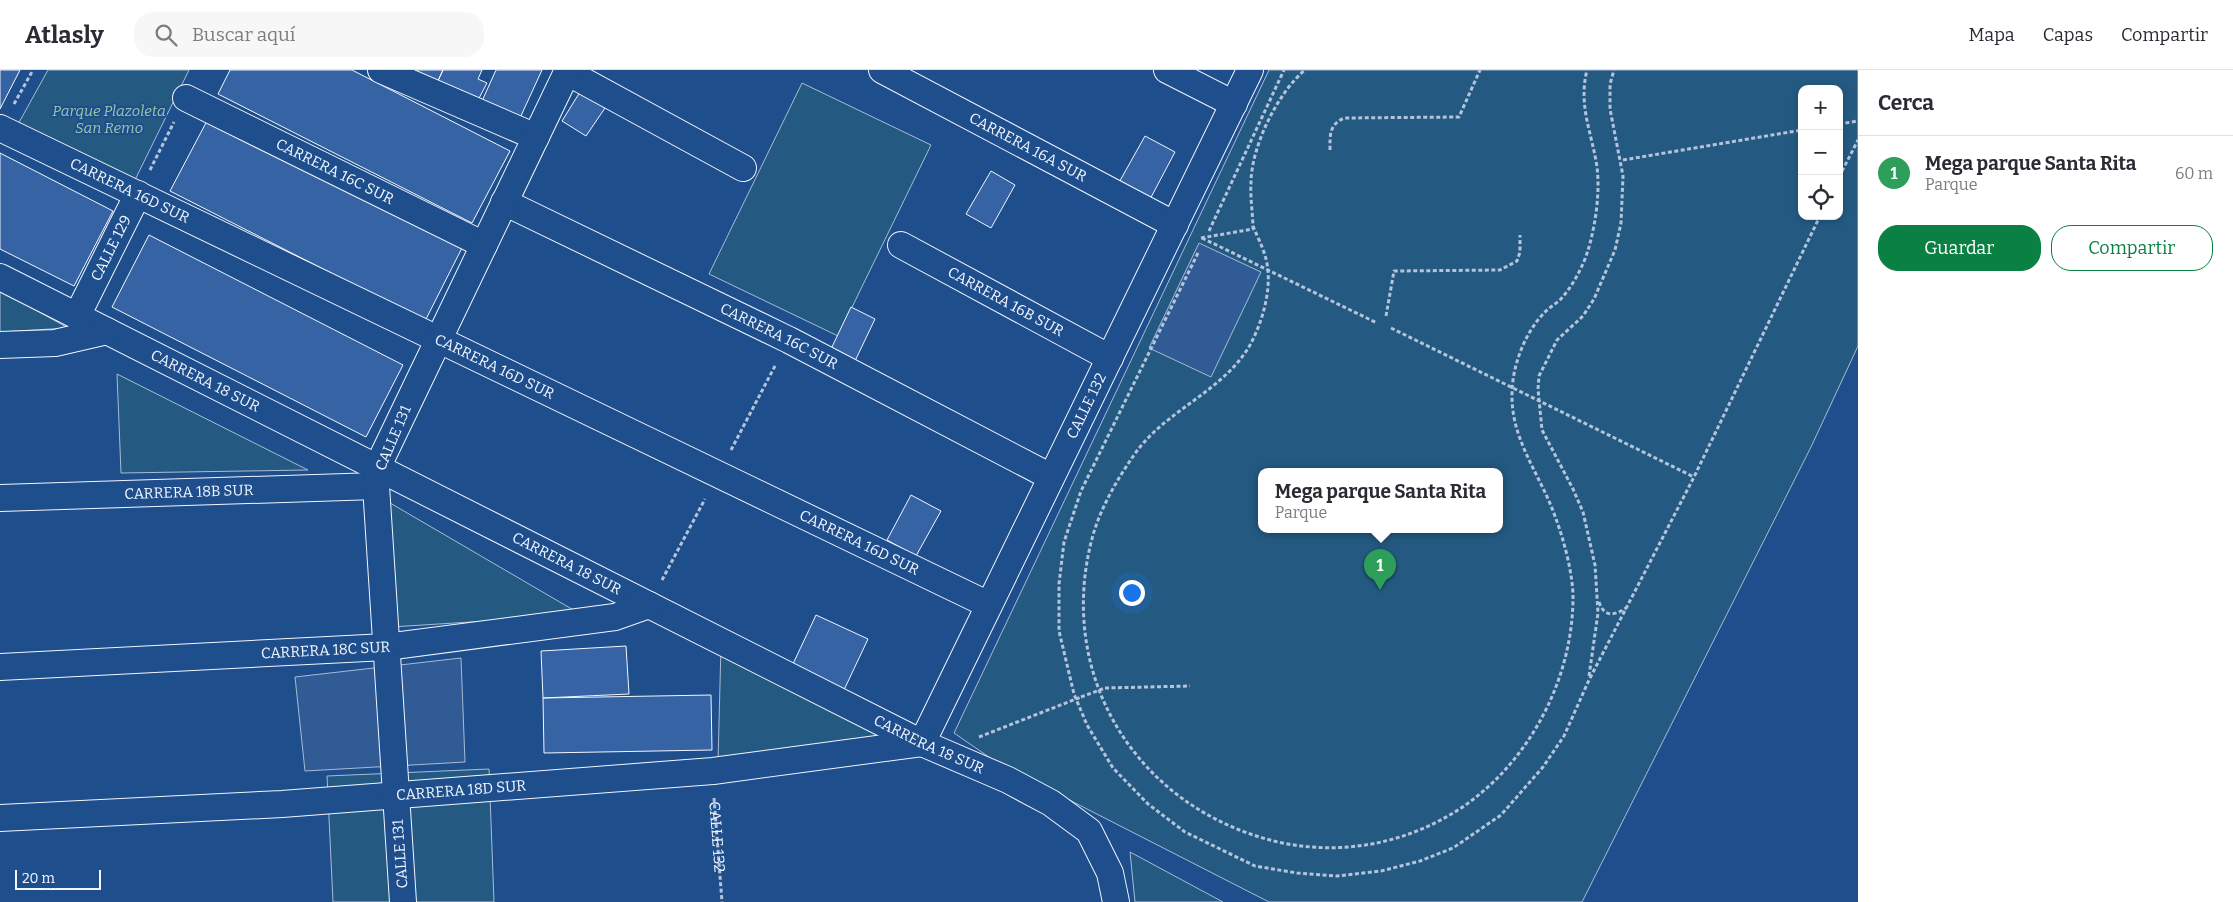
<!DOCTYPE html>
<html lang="es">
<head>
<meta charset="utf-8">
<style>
  :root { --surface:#fff; --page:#f7f7f7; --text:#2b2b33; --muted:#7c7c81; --line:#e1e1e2; --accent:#0b8043 }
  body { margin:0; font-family:Bitter,serif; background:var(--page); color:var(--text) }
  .controls { position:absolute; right:15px; top:15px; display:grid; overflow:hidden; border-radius:10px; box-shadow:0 2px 8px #0003 }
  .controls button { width:45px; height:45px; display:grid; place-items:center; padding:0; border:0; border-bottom:1px solid var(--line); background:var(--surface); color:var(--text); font:25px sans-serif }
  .scale { position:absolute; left:15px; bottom:12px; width:86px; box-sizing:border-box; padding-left:5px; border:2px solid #f2f6ff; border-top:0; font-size:14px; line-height:18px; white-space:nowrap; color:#f2f6ff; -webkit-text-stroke:4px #1f4e8c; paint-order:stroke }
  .you { position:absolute; left:1131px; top:522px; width:18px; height:18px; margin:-12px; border:4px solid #fff; border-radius:50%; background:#1a73e8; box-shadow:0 0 0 8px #1a73e833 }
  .badge { display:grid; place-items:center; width:32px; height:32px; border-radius:50%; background:var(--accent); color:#fff; font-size:16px; font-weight:700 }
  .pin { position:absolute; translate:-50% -41px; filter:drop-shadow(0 1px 2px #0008) }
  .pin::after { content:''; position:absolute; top:26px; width:18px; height:15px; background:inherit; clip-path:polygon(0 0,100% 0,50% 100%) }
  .popup { position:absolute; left:1258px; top:398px; width:245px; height:65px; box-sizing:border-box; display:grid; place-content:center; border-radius:10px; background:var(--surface); filter:drop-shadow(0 1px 4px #0005); font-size:16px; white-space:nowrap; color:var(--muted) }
  .popup b { font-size:19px; color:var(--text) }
  .popup::after { content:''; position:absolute; left:50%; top:100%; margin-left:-10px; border:10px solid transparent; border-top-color:var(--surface) }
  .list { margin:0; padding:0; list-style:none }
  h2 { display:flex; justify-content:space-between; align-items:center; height:65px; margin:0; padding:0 20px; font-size:21px }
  h2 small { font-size:16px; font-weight:400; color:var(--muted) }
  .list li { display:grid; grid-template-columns:32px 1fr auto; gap:15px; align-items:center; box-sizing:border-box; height:75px; padding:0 20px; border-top:1px solid var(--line) }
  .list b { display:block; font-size:19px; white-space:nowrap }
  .list p { margin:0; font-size:16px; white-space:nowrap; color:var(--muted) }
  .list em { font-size:16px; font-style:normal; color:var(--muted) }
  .actions { display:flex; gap:10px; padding:15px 20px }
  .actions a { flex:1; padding:11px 0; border:1px solid var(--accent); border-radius:20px; text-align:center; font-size:18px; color:var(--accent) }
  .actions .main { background:var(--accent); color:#fff }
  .icon { flex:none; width:28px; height:28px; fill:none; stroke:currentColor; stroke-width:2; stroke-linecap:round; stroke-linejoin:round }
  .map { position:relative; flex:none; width:1858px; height:832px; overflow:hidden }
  header { display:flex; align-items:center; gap:30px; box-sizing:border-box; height:70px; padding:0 25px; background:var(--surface); border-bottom:1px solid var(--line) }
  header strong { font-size:24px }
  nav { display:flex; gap:28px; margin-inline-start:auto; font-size:18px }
  .search { width:350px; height:45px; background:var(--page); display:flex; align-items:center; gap:12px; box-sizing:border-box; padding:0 18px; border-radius:20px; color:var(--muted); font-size:19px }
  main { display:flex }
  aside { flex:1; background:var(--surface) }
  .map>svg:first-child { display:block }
  .green { fill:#245a82; stroke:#a8bbd7; fill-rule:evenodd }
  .parking { fill:#305b95; stroke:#a8bbd7 }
  .building { fill:#3563a3; stroke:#f2f6ff }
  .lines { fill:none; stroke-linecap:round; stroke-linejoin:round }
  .street-casing { stroke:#f2f6ff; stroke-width:28 }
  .path { stroke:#b3c4dc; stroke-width:3; stroke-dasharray:4 2.5; stroke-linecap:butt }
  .street { stroke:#1f4e8c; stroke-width:26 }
  .path-bridge { stroke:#b3c4dc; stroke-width:3; stroke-dasharray:4 2.5; stroke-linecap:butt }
  .labels { text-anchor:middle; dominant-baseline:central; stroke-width:4; stroke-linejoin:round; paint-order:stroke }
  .park-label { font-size:15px; font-style:italic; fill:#97c8a6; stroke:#1f4e8c }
  .street-label { font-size:15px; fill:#f2f6ff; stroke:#1f4e8c }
</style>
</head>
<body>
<header>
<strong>Atlasly</strong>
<div class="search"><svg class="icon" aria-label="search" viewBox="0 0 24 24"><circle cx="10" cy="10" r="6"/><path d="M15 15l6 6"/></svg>Buscar aquí</div>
<nav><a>Mapa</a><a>Capas</a><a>Compartir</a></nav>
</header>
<main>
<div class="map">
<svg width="1858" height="832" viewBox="0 0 1858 832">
  <rect width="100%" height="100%" fill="#1f4e8c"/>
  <path class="green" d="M48 0H189L131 118 17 56Z
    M1269 0H1858V276L1811 377 1582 832H1269L999 694 954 663ZM1802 19H1839V146H1802ZM1261 401H1499V459H1261Z
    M802 13 931 75 838 266 709 204Z
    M0 220 68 258 0 262Z
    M117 304 308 400 121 403Z
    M385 430 582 545 391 557Z
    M721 575 902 666 718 692Z
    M489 699 494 832H333L327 706Z
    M1130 782 1223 832H1135Z"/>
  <path class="parking" d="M1199 173 1261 202 1211 307 1149 278Z
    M461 588 465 692 305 701 295 607Z"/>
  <path class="building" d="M0 0H20L0 39Z
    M230 0H352L510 81 472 153 218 24Z
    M405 0H443L436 15Z
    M443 0H482L478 9 487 13 476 34 436 15Z
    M496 0H542L520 48 482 31Z
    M580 22 605 38 586 66 562 51Z
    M208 49 462 178 425 251 170 121Z
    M1145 66 1175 82 1148 133 1117 116Z
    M0 83 113 141 74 216 0 179Z
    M991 101 1015 115 991 158 966 144Z
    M149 165 403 295 366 367 112 237Z
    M851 237 875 249 855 291 831 279Z
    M911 425 941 441 916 486 887 470Z
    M816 545 868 569 844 620 792 596Z
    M626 576 629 624 543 628 541 581Z
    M711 625 712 680 544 683 543 628Z"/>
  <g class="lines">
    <g class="street-casing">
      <g id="street">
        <path d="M381 0 536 67"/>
        <path id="s2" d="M882 0 1175 155"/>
        <path d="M1167 0 1234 34"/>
        <path d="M567 2 743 98"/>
        <path id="s3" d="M186 28 484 175"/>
        <path id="s4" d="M0 58 989 535"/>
        <path id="s5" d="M504 132 789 270 1051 407"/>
        <path id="s6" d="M901 175 1110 288"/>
        <path id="s7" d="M0 207 922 673 1008 710 1051 733 1089 761 1110 803 1116 832"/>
        <path id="s8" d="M77 246 138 124"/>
        <path d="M0 275 55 273 107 261"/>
        <path id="s9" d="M0 428 376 416"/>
        <path id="s10" d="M0 597 386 577 615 547 649 535"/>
        <path id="s11" d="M922 673 1250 0"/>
        <path id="s12" d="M0 748 282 734 713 701 922 673"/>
        <path d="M403 832 376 416 377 398 568 0"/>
      </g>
    </g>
    <g class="path">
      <path d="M14 34 33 0"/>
      <path d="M1839 54 1858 51"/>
      <path d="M1330 80C1330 65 1329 55 1344 48L1459 47 1480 0"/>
      <path d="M1623 90 1802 60"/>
      <path d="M150 100 174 52"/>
      <path d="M1839 107 1858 70"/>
      <path d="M1253 156C1257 166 1263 177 1266 189 1273 216 1263 251 1250 275 1223 322 1165 340 1134 385 1118 408 1101 437 1093 465 1054 605 1137 739 1278 772 1341 786 1404 774 1458 740 1528 695 1573 610 1573 527 1573 505 1564 470 1556 449 1541 405 1511 371 1512 324 1512 296 1525 262 1545 242 1549 238 1554 235 1559 231 1572 218 1584 195 1589 177 1596 152 1600 122 1597 97 1592 63 1578 36 1587 0"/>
      <path d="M1209 161 1284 0"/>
      <path d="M1201 168 1253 159C1253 144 1250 128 1251 113 1251 77 1278 22 1305 0"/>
      <path d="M1202 168 1377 253"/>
      <path d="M1198 183 1081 421 1064 472 1059 514V561L1074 624 1087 655 1113 698 1148 734 1185 762 1255 796 1297 803 1337 806 1381 801 1420 791 1453 778 1501 745 1543 697 1564 666 1589 610 1694 407 1820 146"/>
      <path d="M1386 246 1394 201 1500 200 1517 191 1520 182V165"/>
      <path d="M1391 258 1694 407"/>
      <path d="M731 380 776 294"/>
      <path d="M662 510 705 429"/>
      <path d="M1599 532C1604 547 1614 546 1626 538"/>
      <path d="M1589 606 1598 543 1595 495 1583 442 1573 419 1542 360 1538 319 1539 306 1557 270 1583 246 1594 229 1615 180 1621 153 1623 106 1610 39V14L1614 0"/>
      <path d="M1105 618 1190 616"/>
      <path d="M979 667 1081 627"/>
      <path id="s1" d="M714 728 722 832"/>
    </g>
    <use href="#street" class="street"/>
    <path class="path-bridge" d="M1081 627 1105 618"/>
  </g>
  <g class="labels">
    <g class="park-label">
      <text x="109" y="41">Parque Plazoleta<tspan x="109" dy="17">San Remo</tspan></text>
    </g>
    <g class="street-label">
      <text stroke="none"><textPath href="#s2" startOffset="165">CARRERA 16A SUR</textPath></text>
      <text stroke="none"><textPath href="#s3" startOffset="166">CARRERA 16C SUR</textPath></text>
      <text stroke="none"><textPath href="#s4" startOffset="144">CARRERA 16D SUR</textPath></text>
      <text stroke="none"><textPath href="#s8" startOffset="76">CALLE 129</textPath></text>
      <text stroke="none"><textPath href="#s6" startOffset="119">CARRERA 16B SUR</textPath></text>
      <text stroke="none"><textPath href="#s5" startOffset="306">CARRERA 16C SUR</textPath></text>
      <text stroke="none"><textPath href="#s4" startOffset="549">CARRERA 16D SUR</textPath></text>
      <text stroke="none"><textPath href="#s7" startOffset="230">CARRERA 18 SUR</textPath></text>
      <text stroke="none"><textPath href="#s11" startOffset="375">CALLE 132</textPath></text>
      <text transform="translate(393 368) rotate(-67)">CALLE 131</text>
      <text stroke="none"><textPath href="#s9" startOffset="189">CARRERA 18B SUR</textPath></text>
      <text stroke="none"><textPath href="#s4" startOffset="954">CARRERA 16D SUR</textPath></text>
      <text stroke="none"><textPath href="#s7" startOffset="635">CARRERA 18 SUR</textPath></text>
      <text stroke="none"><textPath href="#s10" startOffset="326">CARRERA 18C SUR</textPath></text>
      <text stroke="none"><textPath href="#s7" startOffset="1040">CARRERA 18 SUR</textPath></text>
      <text stroke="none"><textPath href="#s12" startOffset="462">CARRERA 18D SUR</textPath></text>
      <text stroke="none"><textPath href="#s1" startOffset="39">CALLE 132</textPath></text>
      <text transform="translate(400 784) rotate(-94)">CALLE 131</text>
    </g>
  </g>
</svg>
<div class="controls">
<button>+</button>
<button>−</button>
<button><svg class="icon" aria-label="locate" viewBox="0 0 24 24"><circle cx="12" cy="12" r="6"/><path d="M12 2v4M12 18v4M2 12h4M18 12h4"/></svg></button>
</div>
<div class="scale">20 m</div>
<div class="you"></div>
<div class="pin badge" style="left:1380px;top:520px;background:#2e9e5b">1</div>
<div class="popup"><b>Mega parque Santa Rita</b>Parque</div>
</div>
<aside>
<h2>Cerca<small></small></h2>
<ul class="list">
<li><span class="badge" style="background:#2e9e5b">1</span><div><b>Mega parque Santa Rita</b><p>Parque</p></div><em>60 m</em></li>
</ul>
<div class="actions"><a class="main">Guardar</a><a>Compartir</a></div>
</aside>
</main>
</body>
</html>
